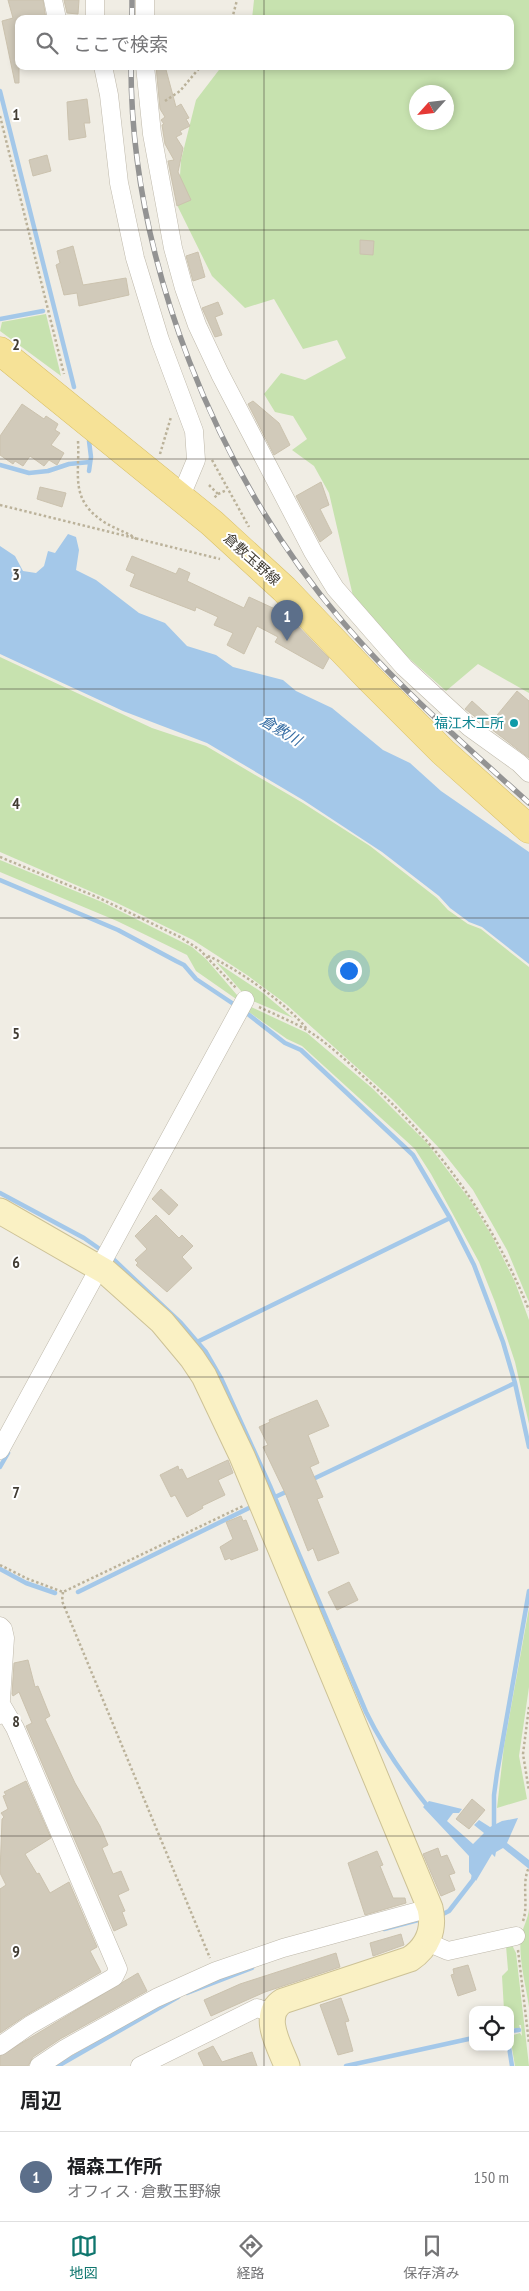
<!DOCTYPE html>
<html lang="ja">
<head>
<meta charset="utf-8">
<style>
  :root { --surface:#fff; --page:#f6f6f6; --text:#202124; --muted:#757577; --line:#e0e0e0; --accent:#0f766e }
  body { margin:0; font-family:"PT Sans Narrow","Noto Sans JP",sans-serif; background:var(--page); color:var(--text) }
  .controls { position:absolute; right:15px; bottom:15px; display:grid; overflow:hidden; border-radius:10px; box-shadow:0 2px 8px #0003 }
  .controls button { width:45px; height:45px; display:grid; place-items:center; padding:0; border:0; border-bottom:1px solid var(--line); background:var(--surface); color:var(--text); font:25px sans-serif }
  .compass { position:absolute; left:409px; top:85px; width:45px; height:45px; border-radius:50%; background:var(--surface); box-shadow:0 2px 8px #0003; rotate:243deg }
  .you { position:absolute; left:348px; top:970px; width:18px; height:18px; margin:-12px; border:4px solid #fff; border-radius:50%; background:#1a73e8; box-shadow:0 0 0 8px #1a73e833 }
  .badge { display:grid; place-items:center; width:32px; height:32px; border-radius:50%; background:var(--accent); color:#fff; font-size:16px; font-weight:700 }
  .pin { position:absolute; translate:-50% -41px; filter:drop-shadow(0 1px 2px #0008) }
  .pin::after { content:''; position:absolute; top:26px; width:18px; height:15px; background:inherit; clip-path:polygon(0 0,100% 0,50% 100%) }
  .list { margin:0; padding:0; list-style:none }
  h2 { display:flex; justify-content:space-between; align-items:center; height:65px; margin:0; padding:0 20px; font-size:21px }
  h2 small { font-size:16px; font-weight:400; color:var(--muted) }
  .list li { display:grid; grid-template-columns:32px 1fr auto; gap:15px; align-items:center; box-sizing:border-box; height:90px; padding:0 20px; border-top:1px solid var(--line) }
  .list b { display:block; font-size:19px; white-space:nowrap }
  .list p { margin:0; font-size:16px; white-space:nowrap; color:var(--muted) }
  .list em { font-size:16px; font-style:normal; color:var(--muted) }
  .icon { flex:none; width:28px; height:28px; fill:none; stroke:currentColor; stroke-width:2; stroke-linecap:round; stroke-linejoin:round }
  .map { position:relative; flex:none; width:529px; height:2066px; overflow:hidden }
  .search { position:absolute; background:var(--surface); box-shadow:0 2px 8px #0003; left:15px; right:15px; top:15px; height:55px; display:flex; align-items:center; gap:12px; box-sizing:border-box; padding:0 18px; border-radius:10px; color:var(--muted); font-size:19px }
  .sheet { height:155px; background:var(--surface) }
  nav { display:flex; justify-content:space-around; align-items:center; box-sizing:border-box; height:70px; border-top:1px solid var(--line); background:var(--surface); font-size:14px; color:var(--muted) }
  nav a { display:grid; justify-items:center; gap:2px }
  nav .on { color:var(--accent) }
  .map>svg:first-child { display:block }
  .green { fill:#c7e2af; fill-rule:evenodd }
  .water { fill:#a4c8e9 }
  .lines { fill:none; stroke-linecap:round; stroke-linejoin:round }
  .stream { stroke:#a4c8e9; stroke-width:4.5 }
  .building { fill:#d1caba; stroke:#cbc2ae }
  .street-casing { stroke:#beb8aa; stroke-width:19 }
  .secondary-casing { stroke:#cdc296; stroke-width:27 }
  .primary-casing { stroke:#d9c069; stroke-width:29 }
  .path { stroke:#bbb29a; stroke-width:2.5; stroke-dasharray:2.5 2.5; stroke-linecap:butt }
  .street { stroke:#fff; stroke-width:18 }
  .secondary { stroke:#faf1c4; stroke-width:25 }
  .primary { stroke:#f6e297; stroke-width:28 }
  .rail-casing { stroke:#939393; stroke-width:5.5 }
  .rail { stroke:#fff; stroke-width:4; stroke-dasharray:11; stroke-linecap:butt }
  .grid { fill:none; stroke:#423d34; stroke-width:1; stroke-opacity:0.55 }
  .culture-dot { fill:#0f9aa8; stroke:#fff; stroke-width:2 }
  .labels { text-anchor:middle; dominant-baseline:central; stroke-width:4; stroke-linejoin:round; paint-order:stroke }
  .street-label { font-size:14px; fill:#423d34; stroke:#fff }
  .culture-label { font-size:14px; fill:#0d838f; stroke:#fff; text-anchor:end }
  .water-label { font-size:15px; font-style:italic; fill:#376ea4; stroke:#fff }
  .grid-label { font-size:16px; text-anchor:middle; font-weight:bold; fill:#423d34; stroke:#fff; stroke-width:4; stroke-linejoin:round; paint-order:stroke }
</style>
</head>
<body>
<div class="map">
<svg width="529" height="2066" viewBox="0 0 529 2066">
  <rect width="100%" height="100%" fill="#f0ede4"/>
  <path class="green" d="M254 0H529V693L478 664 446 691 395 646 353 596 329 493 314 466 292 450 307 439 293 416 275 412 264 394 281 373 305 380 346 358 337 340 303 349 274 299 245 308 212 276 178 207 181 160 196 100 222 66H510V19H252ZM416 92H446V122H416Z
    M46 314 61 376 0 331 2 322Z
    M0 657 152 728 206 746 303 803 370 846 437 898 448 910 468 924 481 929 529 967V1302L507 1250 473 1190 442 1151 392 1099 286 1004 247 975 193 940 115 902 0 852Z
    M0 860 102 902 192 947 206 959 237 995 239 1001 196 971 187 955 117 921 0 872Z
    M216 962 263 993 293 1018 248 999Z
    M249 1006 307 1033 373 1089 427 1143 470 1200 492 1236 515 1282 529 1320V1424L515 1362 495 1302 479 1262 431 1174 415 1149 302 1046 287 1039 246 1010Z
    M529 1608V1687L519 1756 527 1799 497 1808 504 1746Z
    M529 1909V2007C526 1985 518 1958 521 1936 523 1927 528 1919 529 1909Z
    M512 1945 516 1953 529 2066H515L510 2036 520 2033 522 2036 521 2025H519L520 2028H510V2010H504L502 1976 508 1970 506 1946Z"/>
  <path class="water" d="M68 534 76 537 79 550 76 570 96 580 139 613 165 623 187 646 216 655 233 667 283 680 296 691 332 708 383 750 410 763 441 791 529 852V964L482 927 469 922 450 908 439 896 382 852 303 800 207 743 123 711 0 654V546L15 556 23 571 36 573 44 566 48 551 55 553Z
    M429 1801 462 1809 459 1813H453L447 1821 473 1844 484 1833 474 1825 479 1820 490 1827 502 1821 518 1818 507 1843 529 1860V1869L503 1848 496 1852 495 1857 492 1854 476 1881 469 1872V1856L423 1807Z"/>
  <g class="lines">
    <path class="stream" d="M0 91 74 387
      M0 319 43 311
      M89 441 91 457 89 471
      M0 465 29 473 48 471 69 464 90 462
      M0 880 118 930 176 961 184 965 196 979 238 1007
      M244 1011 285 1043 301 1050 413 1155 450 1218 474 1265 503 1342 515 1383 529 1447
      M0 1193 84 1238 104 1252
      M111 1257 181 1323 206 1352 221 1378 270 1486 366 1712C383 1747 404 1777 429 1808
      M197 1342 450 1218
      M0 1467 8 1453
      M311 1480 515 1383
      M273 1498 288 1491
      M0 1569 26 1583 55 1593
      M78 1592 249 1508
      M494 1830V1795L497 1773 529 1591
      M443 1914 449 1911 473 1880 474 1875
      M384 1929 422 1919
      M187 1993 252 1968
      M510 2031 519 2030
      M509 2047 512 2066
      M58 2066 178 1997
      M346 2066 473 2038"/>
  </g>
  <path class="building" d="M8 0H43L46 19H19V83H15L2 21 13 18Z
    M64 0H79L78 14 67 13Z
    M156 66H165L176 107 181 104 189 118 186 119 190 126 180 131 182 134 176 137 183 148 178 172 191 200 177 206 168 161 174 160 165 144 162 125 164 124 161 120 165 117 160 109Z
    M87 99 90 123H84L86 137 69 140 67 102Z
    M47 155 51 171 33 176 29 160Z
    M360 240 374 241 373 255 360 254Z
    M73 246 83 285 126 278 129 295 79 306 77 293 64 295 56 265 60 263 57 251Z
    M198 252 205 277 193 281 186 256Z
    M218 302 223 314 215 317 222 335 215 337 202 308Z
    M253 401 279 423 290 445 274 455 248 404Z
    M22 404 44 419 46 416 58 424 55 430 60 433 51 445 64 453 57 465 49 460 44 466 30 456 23 466 15 461 13 464 0 455V436Z
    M321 482 329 505 320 509 332 533 320 542 296 496Z
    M40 487 66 493 62 507 37 499Z
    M132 556 176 574 179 568 190 573 187 581 244 608 249 597 286 614 329 658 323 669 275 642 278 637 257 626 244 654 227 645 233 633 214 625 218 617 196 607 195 611 130 586 135 574 126 570Z
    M517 691 529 701V758L465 709 472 701 493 720Z
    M161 1189 178 1205 169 1215 152 1199Z
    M156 1215 179 1238 182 1235 193 1246 182 1257 192 1268 167 1292 136 1265 138 1263 135 1260 147 1249 135 1236Z
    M317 1400 329 1426 308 1435 319 1463 310 1467 323 1497 317 1499 339 1553 318 1561 313 1548 308 1551 286 1495 263 1447 268 1445 259 1427 270 1422 269 1420Z
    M228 1460 233 1473 218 1480 225 1495 202 1506 203 1508 187 1517 175 1495 171 1497 160 1475 178 1466 179 1470 182 1469 187 1479Z
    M241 1516 243 1521 246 1520 258 1550 231 1560 230 1558 225 1560 220 1547 233 1539 226 1522Z
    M349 1582 358 1600 337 1610 328 1592Z
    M28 1660 35 1687 38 1686 50 1716 45 1719 75 1783 100 1826 108 1845 102 1848 113 1874 121 1871 129 1890 118 1895 125 1911 122 1912 127 1925 114 1931 26 1726 32 1723 19 1692 13 1696 12 1694 14 1663Z
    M26 1781 51 1838 25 1854 37 1874 39 1873 50 1893 69 1882 97 1947 90 1951 101 1972 25 2016 0 2033V1889L6 1885 0 1873 2 1819 4 1817 1 1813 8 1809 3 1796 6 1795 4 1792Z
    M472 1799 485 1810 469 1829 456 1819Z
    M438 1848 441 1857 447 1855 455 1873 449 1875 455 1890 441 1896 423 1854Z
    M377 1851 383 1865 380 1866 393 1898H405L406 1903 365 1915 348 1863Z
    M401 1934 404 1945 373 1956 370 1943Z
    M336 1953 340 1967 265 1992 211 2016 204 2000 240 1984Z
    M468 1965 476 1990 458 1996 451 1975 454 1974 453 1969Z
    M138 1973 147 1991 60 2039 33 2057 28 2066H0V2056Z
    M341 1998 349 2021 345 2022 353 2051 338 2055 320 2005Z
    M213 2046 222 2062 252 2052 257 2066H204L198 2053Z"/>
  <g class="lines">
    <g class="street-casing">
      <path id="street" d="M53 0 57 19
        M95 0V19
        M145 19V0
        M103 66 109 95 119 183 135 258 160 340 194 431 196 460 181 496
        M145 66 152 134 173 248 184 288 197 325 220 374 313 552 335 588 404 667 469 727 519 763 529 773
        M0 1450 245 1000
        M0 1626 3 1629 5 1638 0 1715
        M427 1942 448 1951 516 1936
        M0 2046 30 2025 114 1977 118 1969 15 1728 1 1704
        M39 2066 66 2048 156 1998 216 1971 283 1948 430 1908
        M140 2066 257 2008 272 2013"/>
    </g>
    <g class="secondary-casing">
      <path id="secondary" d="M0 1211 106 1272 162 1322 192 1358 204 1376 242 1456 430 1908C435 1929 428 1947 410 1959L283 2001C260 2015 280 2047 287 2066"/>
    </g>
    <g class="primary-casing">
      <path id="primary" d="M0 351 212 523 284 589 367 676 443 752 529 829"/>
    </g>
    <path class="path" d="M232 19 237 0
      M165 101 180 91 201 66
      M0 116 64 374
      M78 441C80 475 69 499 104 522 115 529 127 532 138 540
      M160 454 171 417
      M212 460 249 527
      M209 485 218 494 214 498
      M218 494 227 490
      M0 505 220 559
      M0 857 97 897 180 937 200 950 236 988
      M208 956C237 968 288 1005 307 1029
      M259 1007C278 1016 299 1024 316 1036 334 1049 350 1064 366 1079 440 1146 491 1217 529 1310
      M0 1565 28 1579 63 1592 243 1506
      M63 1592 62 1601 210 1958
      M529 1707 523 1754 529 1791
      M523 1921C529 1904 521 1884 529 1867
      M518 1950 529 2043"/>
    <use href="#street" class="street"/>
    <use href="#secondary" class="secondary"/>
    <use href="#primary" class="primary"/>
    <g class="rail-casing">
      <path id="rail" d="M132 19V0
        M131 66C131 260 216 474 342 621 398 687 465 745 529 803"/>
    </g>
    <use href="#rail" class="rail"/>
  </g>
  <path class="grid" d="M264 0V19M264 66V2066M0 230H529M0 459H529M0 689H529M0 918H529M0 1148H529M0 1377H529M0 1607H529M0 1836H529"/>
  <circle class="culture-dot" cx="514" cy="723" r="5"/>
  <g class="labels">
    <g class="street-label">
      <text transform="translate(252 559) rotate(42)">倉敷玉野線</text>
    </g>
    <g class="culture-label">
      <text x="504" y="723">福江木工所</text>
    </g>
    <g class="water-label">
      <text transform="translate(281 730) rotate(31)">倉敷川</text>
    </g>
  </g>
  <g class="grid-label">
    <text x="16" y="120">1</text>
    <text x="16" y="350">2</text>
    <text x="16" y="580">3</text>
    <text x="16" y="809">4</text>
    <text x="16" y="1039">5</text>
    <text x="16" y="1268">6</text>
    <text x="16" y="1498">7</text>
    <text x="16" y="1727">8</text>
    <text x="16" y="1957">9</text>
  </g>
</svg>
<div class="controls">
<button><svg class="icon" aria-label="locate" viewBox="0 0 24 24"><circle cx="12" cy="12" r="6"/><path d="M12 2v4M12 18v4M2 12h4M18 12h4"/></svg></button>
</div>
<svg class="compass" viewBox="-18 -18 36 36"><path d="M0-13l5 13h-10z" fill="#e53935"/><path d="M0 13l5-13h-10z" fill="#757577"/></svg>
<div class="you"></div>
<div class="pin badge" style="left:287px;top:641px;background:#5c6f8a">1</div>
<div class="search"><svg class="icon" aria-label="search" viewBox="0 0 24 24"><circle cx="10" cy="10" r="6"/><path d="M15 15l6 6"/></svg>ここで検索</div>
</div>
<section class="sheet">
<h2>周辺<small></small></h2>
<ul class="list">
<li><span class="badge" style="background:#5c6f8a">1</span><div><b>福森工作所</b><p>オフィス · 倉敷玉野線</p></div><em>150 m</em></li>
</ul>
</section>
<nav>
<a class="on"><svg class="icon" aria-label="map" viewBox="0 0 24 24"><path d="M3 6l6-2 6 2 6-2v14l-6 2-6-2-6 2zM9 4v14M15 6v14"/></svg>地図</a>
<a><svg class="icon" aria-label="directions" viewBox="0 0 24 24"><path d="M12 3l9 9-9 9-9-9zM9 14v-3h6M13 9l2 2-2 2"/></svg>経路</a>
<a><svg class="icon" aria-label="saved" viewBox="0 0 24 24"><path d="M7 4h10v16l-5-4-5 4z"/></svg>保存済み</a>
</nav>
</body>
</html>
